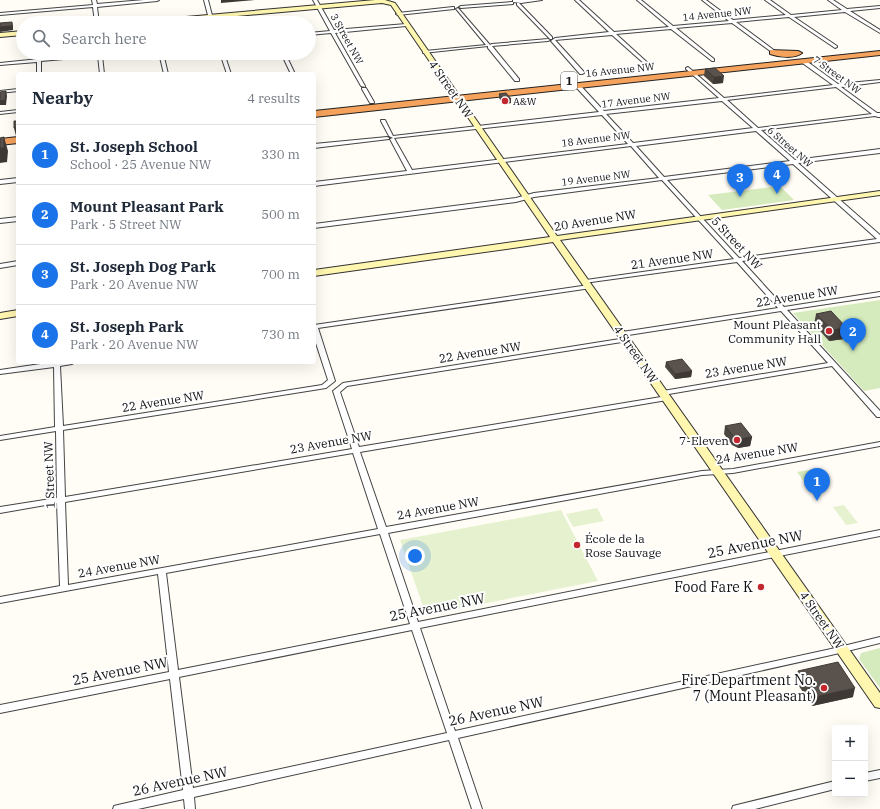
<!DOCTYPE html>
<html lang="en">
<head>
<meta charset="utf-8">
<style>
  :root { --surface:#fff; --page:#f6f6f7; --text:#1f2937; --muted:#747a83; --line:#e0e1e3; --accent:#1a73e8 }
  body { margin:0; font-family:"IBM Plex Serif",serif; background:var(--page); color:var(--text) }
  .controls { position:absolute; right:12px; bottom:12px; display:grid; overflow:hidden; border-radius:4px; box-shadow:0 4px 16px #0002 }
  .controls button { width:36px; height:36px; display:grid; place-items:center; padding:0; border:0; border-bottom:1px solid var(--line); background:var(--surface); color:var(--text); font:20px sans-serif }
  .you { position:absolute; left:415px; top:556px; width:14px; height:14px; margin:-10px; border:3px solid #fff; border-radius:50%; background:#1a73e8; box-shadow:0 0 0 6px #1a73e833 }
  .badge { display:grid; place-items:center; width:26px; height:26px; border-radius:50%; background:var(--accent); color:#fff; font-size:13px; font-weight:700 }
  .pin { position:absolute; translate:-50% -33px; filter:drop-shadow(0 1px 2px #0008) }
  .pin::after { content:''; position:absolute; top:21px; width:14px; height:12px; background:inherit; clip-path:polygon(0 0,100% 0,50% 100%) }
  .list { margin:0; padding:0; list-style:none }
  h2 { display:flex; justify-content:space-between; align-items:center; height:52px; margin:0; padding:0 16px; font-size:17px }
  h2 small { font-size:13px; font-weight:400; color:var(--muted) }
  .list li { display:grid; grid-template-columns:26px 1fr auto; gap:12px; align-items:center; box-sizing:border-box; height:60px; padding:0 16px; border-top:1px solid var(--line) }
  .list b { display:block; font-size:15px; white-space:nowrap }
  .list p { margin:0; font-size:13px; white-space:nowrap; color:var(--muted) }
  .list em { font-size:13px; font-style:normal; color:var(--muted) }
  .icon { flex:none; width:22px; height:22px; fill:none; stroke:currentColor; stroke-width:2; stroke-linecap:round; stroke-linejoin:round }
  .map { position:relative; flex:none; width:880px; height:809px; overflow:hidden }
  .search { position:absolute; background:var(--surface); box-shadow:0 4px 16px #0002; left:16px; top:16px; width:300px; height:44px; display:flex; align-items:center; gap:10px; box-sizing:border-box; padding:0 14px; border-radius:22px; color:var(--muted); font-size:15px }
  .panel { position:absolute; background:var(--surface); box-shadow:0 4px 16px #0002; left:16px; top:72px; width:300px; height:292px; border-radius:4px }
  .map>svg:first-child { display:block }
  .green { fill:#d5ebbd }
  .pitch { fill:#e6f2cf }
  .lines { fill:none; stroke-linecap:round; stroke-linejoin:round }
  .street-casing { stroke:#444; stroke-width:2 }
  .secondary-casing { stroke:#333; stroke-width:2 }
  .highway-casing { stroke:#222; stroke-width:2 }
  .street { fill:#fff; fill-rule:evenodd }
  .secondary { fill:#fff6b0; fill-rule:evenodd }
  .highway { fill:#f5a25d; fill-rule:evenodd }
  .wall { fill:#4d4742 }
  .shaded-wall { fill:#3f3936 }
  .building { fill:#5a524d; stroke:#3f3936 }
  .poi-dot { fill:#c4262e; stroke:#fff; stroke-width:1.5 }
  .labels { text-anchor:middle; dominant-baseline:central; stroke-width:4; stroke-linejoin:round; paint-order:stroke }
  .far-street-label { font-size:10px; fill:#111; stroke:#fff }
  .far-poi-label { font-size:10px; fill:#111; stroke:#fff; text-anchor:start }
  .shield { fill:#fff; stroke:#585858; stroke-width:1 }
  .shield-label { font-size:11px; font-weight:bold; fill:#111 }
  .street-label { font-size:12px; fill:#111; stroke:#fff }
  .poi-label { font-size:12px; fill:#111; stroke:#fff; text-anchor:end }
  .near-street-label { font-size:14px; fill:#111; stroke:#fff }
  .near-poi-label { font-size:14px; fill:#111; stroke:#fff; text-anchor:end }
</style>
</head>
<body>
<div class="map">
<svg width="880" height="809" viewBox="0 0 880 809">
  <rect width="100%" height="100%" fill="#fffdf5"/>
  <path class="green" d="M780 186 794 200 722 210 708 195Z
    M880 300V388L864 391 793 313Z
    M820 468 823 472 817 490 811 491 797 472Z
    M880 648V688L859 659 861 653Z"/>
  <path class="pitch" d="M844 505 858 523 846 525 833 507Z
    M597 508 604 521 573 527 566 514Z
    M561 510 598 581 426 615 400 540Z"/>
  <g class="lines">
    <g class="street-casing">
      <path id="street" d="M92 0H96L97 4 144 0H159L157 1 97 7 99 23H95L93 7 0 15V13L93 5Z
        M204 0H208L214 23H210Z
        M313 0H317L334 30 406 24 408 25 406 26 335 33 365 86V87L361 86 331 33 309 35V33L330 31Z
        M513 0H542L521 3 513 2Z
        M575 0H579L614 32 669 27 637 0H641L673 26 729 21 702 0H706L733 20 786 15 765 0H770L791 15 842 10 828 0H833L847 9 880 6V8L850 11 880 30V33L845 12 794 17 837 46V47L835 48 789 17 736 22 775 51V53H773L732 23 676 28 714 59V61H712L671 29 616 34 650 65V67H648L612 35 555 40 584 72V73L582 74H580L551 41 555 38 609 32Z
        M512 2H513V4L461 8 459 7 461 6Z
        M517 3H519L552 37V39H550L517 5Z
        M453 7H454V9L398 15 396 14 398 13Z
        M458 8 490 45 492 44 548 39 550 40 548 41 492 46 519 79V81H515L488 48V46L423 53V52L425 51 486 45 457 10 456 9Z
        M98 53H114L102 55 104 74H100L98 56 41 61V74H37V62L0 65V63Z
        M159 53H163L168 74H164Z
        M220 53H224L231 74H227Z
        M281 53H285L295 74H291Z
        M801 60H805L838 84 880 80V82L841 87 877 113H880V117H878L875 116 761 130 795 160 880 149V153L798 163 880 235V242L742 261 784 307 880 292V296L787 310 880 411V417H877L832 366 663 395 661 394 660 393 663 391 828 363 781 311 622 336 620 335 619 334 620 333 622 332 778 308 737 262 584 283 583 282 584 281 586 280 734 259 662 180 534 197 516 202 314 228V224L516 198 534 193 659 178 631 146 314 186V182L407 171 390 139 393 138 389 136 381 121V120H385L393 136 599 112 575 86V85L577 84H579L604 111 719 98 686 69V68L688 67 724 98 833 85 801 62ZM836 87 872 114 758 128 727 100ZM722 101 753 128 633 143 606 114ZM602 115 628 144 412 170 394 138ZM756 131 790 161 664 177 636 146ZM793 164 877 239 739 258 667 180Z
        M362 88H366L374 102V103H370L362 89Z
        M18 89V91L0 93V91Z
        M18 110V112L0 114V112Z
        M387 137 389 138V139L314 148V144Z
        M18 178V182L0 184V180Z
        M18 217V221L0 223V219Z
        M18 261V265L0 268V264Z
        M589 285 591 286 592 287 591 288 318 328 335 381 326 388 63 430 65 497 352 449 333 391 343 383 626 338 628 339 629 340 628 341 347 386 340 392 359 447 667 396 670 398 667 400 360 452 386 527 702 471 733 469 880 442V446L733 473 702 475 388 533 418 622 880 530V536L420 628 455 731 831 649 880 637V643L831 655 458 738 482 809H472L449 740 194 797 195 809H185L184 799 138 809H113L114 806 118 805 183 790 170 679 0 713V705L169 672 158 574 0 603V597L60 586 57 503 0 513V507L57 498 56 431 0 440V436L55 427 54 367 0 374V370L54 362H75L72 364 60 366 63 426 322 385 328 380 314 337V325ZM353 453 378 529 68 585 65 502ZM380 534 410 624 178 670 166 573ZM412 630 447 733 193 788 179 677Z
        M880 770V778L865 781V773Z
        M835 781V789L755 809H732L733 806 737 805Z"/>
    </g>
    <g class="secondary-casing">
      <path id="secondary" d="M375 0H385L395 3 557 236 880 191V195L560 240 880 693V708L875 707 553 242 520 247 314 276V270L550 237 391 5 382 3 160 23H138L141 21Z
        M23 31V35L0 37V33Z
        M18 310V316L0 319V313Z"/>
    </g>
    <g class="highway-casing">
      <path id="highway" d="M770 50 798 51 802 53C795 59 778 57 770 54Z
        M880 51V55L314 117V111Z
        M18 137V143L0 145V139Z"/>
    </g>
    <use href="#street" class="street"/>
    <use href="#secondary" class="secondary"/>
    <use href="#highway" class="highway"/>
  </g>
  <path class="wall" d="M705 69 723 83 713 84 704 76Z
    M499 94 511 99V103L503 104 499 98Z
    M816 314 847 328 844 339 829 341 814 324Z
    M666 362 692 371 691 377 675 379 665 367Z
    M725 426 752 437 750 446 738 448 732 445 724 434Z
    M798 671 853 697 812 706 795 680Z"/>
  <path class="shaded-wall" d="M221 0H255L221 3Z
    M12 22 13 26V30L0 32V27Z
    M724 76 723 83 713 84 714 77Z
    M6 91 7 96 6 105H0V101Z
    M503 99H511V103L503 104Z
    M18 127V136H16L14 128Z
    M4 137 8 151 7 162 0 163V148Z
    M847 328 844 339 829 341 832 330Z
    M692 371 691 377 675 379V374Z
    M752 437 750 446 738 448 740 439Z
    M855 688 853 697 812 706 815 697Z"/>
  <path class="building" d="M12 22V26L0 27V23Z
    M715 68 724 76 714 77 705 69Z
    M6 91 5 100 0 101V92Z
    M506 93 511 99H503L499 94Z
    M14 121H18V127L14 128Z
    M4 137V148H0V138Z
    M831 311 847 328 832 330 816 314Z
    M682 359 692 371 675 374 666 362Z
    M741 423 752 437 740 439 734 437 725 426Z
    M838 662 855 688 815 697 798 671Z"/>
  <g class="poi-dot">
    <circle cx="505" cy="101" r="4"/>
    <circle cx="829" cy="331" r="4"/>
    <circle cx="737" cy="440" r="4"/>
    <circle cx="577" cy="545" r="4"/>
    <circle cx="761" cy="587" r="4"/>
    <circle cx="824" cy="688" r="4"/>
  </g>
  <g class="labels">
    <g class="far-street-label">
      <text transform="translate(717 14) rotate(-6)">14 Avenue NW</text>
      <text transform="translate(347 39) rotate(61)">3 Street NW</text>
      <text transform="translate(620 70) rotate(-6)">16 Avenue NW</text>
      <text transform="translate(837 75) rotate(36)">7 Street NW</text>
      <text transform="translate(636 100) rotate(-7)">17 Avenue NW</text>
      <text transform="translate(596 139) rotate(-7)">18 Avenue NW</text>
      <text transform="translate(790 147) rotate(41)">6 Street NW</text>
      <text transform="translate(596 178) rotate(-7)">19 Avenue NW</text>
    </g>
    <g class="far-poi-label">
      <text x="513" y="101">A&amp;W</text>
    </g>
    <rect class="shield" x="561" y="72" width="16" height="18" rx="3"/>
    <g class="shield-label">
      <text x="569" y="81">1</text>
    </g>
    <g class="street-label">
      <text transform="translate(451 89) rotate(55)">4 Street NW</text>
      <text transform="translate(595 220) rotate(-9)">20 Avenue NW</text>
      <text transform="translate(737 243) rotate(47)">5 Street NW</text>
      <text transform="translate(672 259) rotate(-8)">21 Avenue NW</text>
      <text transform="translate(797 296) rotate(-9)">22 Avenue NW</text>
      <text transform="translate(480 352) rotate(-9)">22 Avenue NW</text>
      <text transform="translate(636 354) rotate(55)">4 Street NW</text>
      <text transform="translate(746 367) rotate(-9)">23 Avenue NW</text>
      <text transform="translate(163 401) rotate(-9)">22 Avenue NW</text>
      <text transform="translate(331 442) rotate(-10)">23 Avenue NW</text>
      <text transform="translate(757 453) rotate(-9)">24 Avenue NW</text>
      <text transform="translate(49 475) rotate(-92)">1 Street NW</text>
      <text transform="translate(438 508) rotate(-10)">24 Avenue NW</text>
      <text transform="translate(119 566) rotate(-10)">24 Avenue NW</text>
      <text transform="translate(822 620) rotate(55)">4 Street NW</text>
    </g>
    <g class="poi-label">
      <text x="821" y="324">Mount Pleasant<tspan x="821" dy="14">Community Hall</tspan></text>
      <text x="729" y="440">7-Eleven</text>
      <text x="585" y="538" text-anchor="start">École de la<tspan x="585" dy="14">Rose Sauvage</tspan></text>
    </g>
    <g class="near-street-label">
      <text transform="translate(755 544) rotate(-11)">25 Avenue NW</text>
      <text transform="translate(437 607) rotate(-11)">25 Avenue NW</text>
      <text transform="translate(120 671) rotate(-11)">25 Avenue NW</text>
      <text transform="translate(496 711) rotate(-12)">26 Avenue NW</text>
      <text transform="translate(180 781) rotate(-12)">26 Avenue NW</text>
    </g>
    <g class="near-poi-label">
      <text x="753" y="587">Food Fare K</text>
      <text x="816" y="680">Fire Department No.<tspan x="816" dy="16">7 (Mount Pleasant)</tspan></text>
    </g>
  </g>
</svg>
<div class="controls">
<button>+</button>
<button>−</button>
</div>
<div class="you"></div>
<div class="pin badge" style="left:817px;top:501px">1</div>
<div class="pin badge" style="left:853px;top:351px">2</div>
<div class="pin badge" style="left:740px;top:197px">3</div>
<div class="pin badge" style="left:777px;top:194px">4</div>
<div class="search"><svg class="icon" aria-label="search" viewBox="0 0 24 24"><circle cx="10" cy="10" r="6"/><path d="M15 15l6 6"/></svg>Search here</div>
<section class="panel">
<h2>Nearby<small>4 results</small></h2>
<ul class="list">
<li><span class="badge">1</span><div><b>St. Joseph School</b><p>School · 25 Avenue NW</p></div><em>330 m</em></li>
<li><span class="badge">2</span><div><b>Mount Pleasant Park</b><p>Park · 5 Street NW</p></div><em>500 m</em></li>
<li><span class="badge">3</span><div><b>St. Joseph Dog Park</b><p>Park · 20 Avenue NW</p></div><em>700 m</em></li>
<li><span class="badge">4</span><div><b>St. Joseph Park</b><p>Park · 20 Avenue NW</p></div><em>730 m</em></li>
</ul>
</section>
</div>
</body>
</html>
